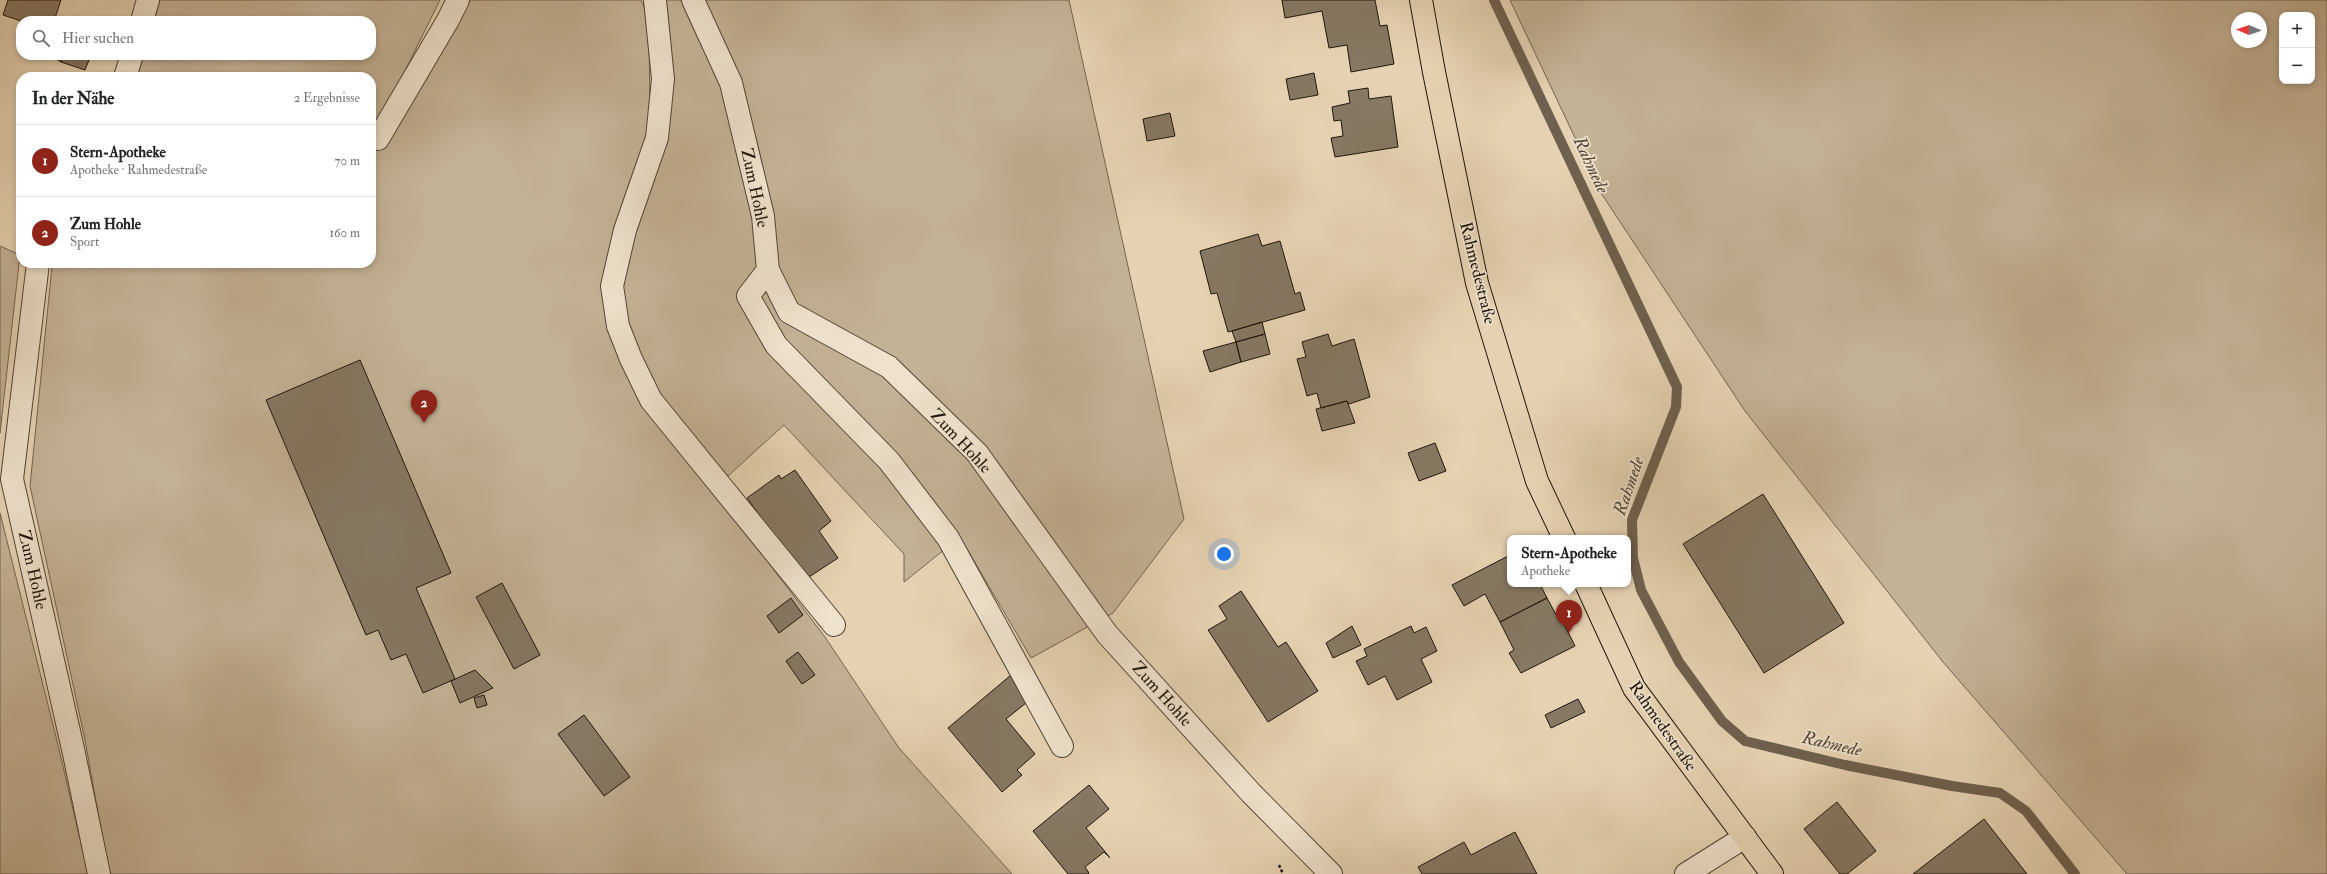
<!DOCTYPE html>
<html lang="de">
<head>
<meta charset="utf-8">
<style>
  :root { --surface:#fff; --page:#f6f6f6; --text:#202124; --muted:#757577; --line:#e0e0e0; --accent:#8f2418 }
  body { margin:0; font-family:"IM FELL Double Pica",serif; background:var(--page); color:var(--text) }
  .controls { position:absolute; right:12px; top:12px; display:grid; overflow:hidden; border-radius:8px; box-shadow:0 2px 6px #0003 }
  .controls button { width:36px; height:36px; display:grid; place-items:center; padding:0; border:0; border-bottom:1px solid var(--line); background:var(--surface); color:var(--text); font:20px sans-serif }
  .compass { position:absolute; left:2231px; top:12px; width:36px; height:36px; border-radius:50%; background:var(--surface); box-shadow:0 2px 6px #0003; rotate:272deg }
  .you { position:absolute; left:1224px; top:554px; width:14px; height:14px; margin:-10px; border:3px solid #fff; border-radius:50%; background:#1a73e8; box-shadow:0 0 0 6px #1a73e833 }
  .badge { display:grid; place-items:center; width:26px; height:26px; border-radius:50%; background:var(--accent); color:#fff; font-size:13px; font-weight:700 }
  .pin { position:absolute; translate:-50% -33px; filter:drop-shadow(0 1px 2px #0008) }
  .pin::after { content:''; position:absolute; top:21px; width:14px; height:12px; background:inherit; clip-path:polygon(0 0,100% 0,50% 100%) }
  .popup { position:absolute; left:1507px; top:535px; width:124px; height:52px; box-sizing:border-box; display:grid; place-content:center; border-radius:8px; background:var(--surface); filter:drop-shadow(0 1px 3px #0005); font-size:13px; white-space:nowrap; color:var(--muted) }
  .popup b { font-size:15px; color:var(--text) }
  .popup::after { content:''; position:absolute; left:50%; top:100%; margin-left:-8px; border:8px solid transparent; border-top-color:var(--surface) }
  .list { margin:0; padding:0; list-style:none }
  h2 { display:flex; justify-content:space-between; align-items:center; height:52px; margin:0; padding:0 16px; font-size:17px }
  h2 small { font-size:13px; font-weight:400; color:var(--muted) }
  .list li { display:grid; grid-template-columns:26px 1fr auto; gap:12px; align-items:center; box-sizing:border-box; height:72px; padding:0 16px; border-top:1px solid var(--line) }
  .list b { display:block; font-size:15px; white-space:nowrap }
  .list p { margin:0; font-size:13px; white-space:nowrap; color:var(--muted) }
  .list em { font-size:13px; font-style:normal; color:var(--muted) }
  .icon { flex:none; width:22px; height:22px; fill:none; stroke:currentColor; stroke-width:2; stroke-linecap:round; stroke-linejoin:round }
  .map { position:relative; flex:none; width:2327px; height:874px; overflow:hidden }
  .search { position:absolute; background:var(--surface); box-shadow:0 2px 6px #0003; left:16px; top:16px; width:360px; height:44px; display:flex; align-items:center; gap:10px; box-sizing:border-box; padding:0 14px; border-radius:16px; color:var(--muted); font-size:15px }
  .panel { position:absolute; background:var(--surface); box-shadow:0 2px 6px #0003; left:16px; top:72px; width:360px; height:196px; border-radius:16px }
  .map>svg:first-child { display:block }
  .green { fill:#c4b296; stroke:#726452; fill-rule:evenodd }
  .lines { fill:none; stroke-linecap:round; stroke-linejoin:round }
  .stream { stroke:#6e604e; stroke-width:10 }
  .building { fill:#867863; stroke:#1f160d }
  .minor-casing { stroke:#514536; stroke-width:24 }
  .major-casing { stroke:#1f160d; stroke-width:24 }
  .path { stroke:#1f160d; stroke-width:2.5; stroke-dasharray:3 2; stroke-linecap:butt }
  .minor { stroke:#efe2cd; stroke-width:22 }
  .major { stroke:#e6d2b2; stroke-width:22 }
  .labels { text-anchor:middle; dominant-baseline:central; stroke-width:3.5; stroke-linejoin:round; paint-order:stroke }
  .street-label { font-size:17px; fill:#1f160d; stroke:#efe2cd }
  .water-label { font-size:18px; font-style:italic; fill:#534839; stroke:#efe2cd }
</style>
</head>
<body>
<div class="map">
<svg width="2327" height="874" viewBox="0 0 2327 874">
  <rect width="100%" height="100%" fill="#e6d2b2"/>
  <filter id="stains"><feTurbulence type="fractalNoise" baseFrequency=".005" numOctaves="4"/><feColorMatrix values="0 0 0 0 .2 0 0 0 0 .09 0 0 0 0 .02 0 0 0 .5 -.17"/></filter>
  <radialGradient id="worn" r=".72"><stop offset=".6" stop-color="#630" stop-opacity="0"/><stop offset="1" stop-color="#630" stop-opacity=".3"/></radialGradient>
  <path class="green" d="M160 0H440L404 73 414 99 467 0H641L649 18 650 132 608 319 713 490 825 637 899 748 1012 874H109L85 740 30 486 52 266 53 263H371V77H135L143 55H371V21H154Z
    M664 0H1069L1184 519 1113 613 1031 658 960 537 904 582V554L784 425 728 476 667 409 636 360 619 305 626 255 658 153Z
    M1510 0H2327V874H2127L1943 662 1745 411 1601 193ZM2282 15H2312V81H2282ZM2237 18H2261V42H2237Z
    M0 246 20 255 0 433Z
    M0 513 59 749 88 874H0Z"/>
  <g class="lines">
    <path class="stream" d="M1494 0 1677 387 1676 407 1632 520 1633 558 1641 590 1679 662 1722 721 1745 741 1845 765 1952 786 2000 793 2026 811 2075 874"/>
  </g>
  <path class="building" d="M8 0H61L54 21H21L3 15Z
    M1282 0H1375L1380 26 1387 25 1394 64 1351 72 1347 45 1329 48 1322 11 1285 18Z
    M50 55H64L61 62Z
    M64 55H91L85 70 61 62Z
    M1314 73 1318 95 1290 100 1286 79Z
    M1368 88 1369 99 1391 96 1398 147 1335 157 1331 138 1343 136 1341 120 1334 121 1332 107 1350 103 1348 91Z
    M1170 113 1175 136 1147 141 1143 119Z
    M1258 234 1262 246 1280 241 1295 294 1300 292 1305 310 1228 332 1217 293 1211 294 1200 251Z
    M1262 322 1265 334 1236 342 1232 331Z
    M1265 334 1270 354 1241 362 1236 342Z
    M1328 334 1332 346 1354 339 1370 397 1349 404 1347 401 1321 408 1317 393 1307 396 1297 359 1306 357 1302 342Z
    M1236 342 1241 362 1210 372 1203 351Z
    M360 360 451 573 416 588 455 679 423 693 406 654 391 660 378 630 366 635 266 400Z
    M1347 401 1355 423 1322 431 1316 409Z
    M1435 443 1446 471 1419 481 1408 453Z
    M795 470 831 521 819 531 838 558 806 579 747 498 779 475 781 479Z
    M1763 494 1844 623 1764 673 1683 544Z
    M1510 555V584H1540L1547 598 1500 622 1485 594 1464 606 1452 585Z
    M502 583 540 655 514 669 476 597Z
    M1241 591 1278 647 1286 642 1318 691 1268 722 1208 630 1227 619 1219 606Z
    M791 598 803 615 779 633 767 616Z
    M1547 598 1560 622 1562 620 1575 646 1521 673 1509 653 1514 650 1500 622Z
    M1352 626 1361 645 1333 658 1326 643Z
    M1411 626 1414 633 1426 627 1437 651 1421 659 1432 682 1397 700 1385 676 1368 685 1356 661 1367 656 1364 649Z
    M798 652 815 675 802 684 786 661Z
    M475 670 493 688 460 703 451 681Z
    M1011 675 1031 699 1006 719 1035 754 1017 770 1022 775 1002 792 948 728Z
    M484 695 487 705 477 708 474 698Z
    M1578 699 1585 712 1551 728 1545 715Z
    M584 715 630 777 604 796 558 734Z
    M1089 785 1109 809 1086 828 1110 858 1104 852 1085 867 1089 873 1088 874H1068L1033 831Z
    M1837 802 1876 851 1847 874H1840L1804 829Z
    M1984 819 2027 874H1913Z
    M1515 832 1537 874H1422L1418 867 1464 842 1471 855Z"/>
  <g class="lines">
    <g class="minor-casing">
      <path id="minor" d="M655 0 663 79 657 138 625 230 612 286 618 326 631 359 651 400 834 625
        M693 0 731 83 763 216 768 270 789 312 889 367 977 453 1107 634 1251 793 1331 874
        M142 21 148 0
        M125 77 132 55
        M378 139 448 20 458 0
        M38 263 12 479 73 749 99 874
        M768 270 748 296 776 345 889 461 948 538 1062 746
        M1686 874 1745 837"/>
    </g>
    <g class="major-casing">
      <path id="major" d="M1421 0 1434 72 1477 283 1537 481 1564 538
        M1586 584 1634 688 1772 874"/>
    </g>
    <path class="path" d="M1279 865 1283 874"/>
    <use href="#minor" class="minor"/>
    <use href="#major" class="major"/>
  </g>
  <g class="labels">
    <g class="street-label">
      <text transform="translate(755 188) rotate(78)">Zum Hohle</text>
      <text transform="translate(1478 273) rotate(76)">Rahmedestraße</text>
      <text transform="translate(961 441) rotate(47)">Zum Hohle</text>
      <text transform="translate(33 570) rotate(77)">Zum Hohle</text>
      <text transform="translate(1162 694) rotate(48)">Zum Hohle</text>
      <text transform="translate(1663 726) rotate(55)">Rahmedestraße</text>
    </g>
    <g class="water-label">
      <text transform="translate(1591 165) rotate(65)">Rahmede</text>
      <text transform="translate(1629 486) rotate(-71)">Rahmede</text>
      <text transform="translate(1832 744) rotate(13)">Rahmede</text>
    </g>
  </g>
  <rect width="100%" height="100%" filter="url(#stains)"/>
  <rect width="100%" height="100%" fill="url(#worn)"/>
</svg>
<div class="controls">
<button>+</button>
<button>−</button>
</div>
<svg class="compass" viewBox="-18 -18 36 36"><path d="M0-13l5 13h-10z" fill="#e53935"/><path d="M0 13l5-13h-10z" fill="#757577"/></svg>
<div class="you"></div>
<div class="pin badge" style="left:1569px;top:633px">1</div>
<div class="popup"><b>Stern-Apotheke</b>Apotheke</div>
<div class="pin badge" style="left:424px;top:423px">2</div>
<div class="search"><svg class="icon" aria-label="search" viewBox="0 0 24 24"><circle cx="10" cy="10" r="6"/><path d="M15 15l6 6"/></svg>Hier suchen</div>
<section class="panel">
<h2>In der Nähe<small>2 Ergebnisse</small></h2>
<ul class="list">
<li><span class="badge">1</span><div><b>Stern-Apotheke</b><p>Apotheke · Rahmedestraße</p></div><em>70 m</em></li>
<li><span class="badge">2</span><div><b>Zum Hohle</b><p>Sport</p></div><em>160 m</em></li>
</ul>
</section>
</div>
</body>
</html>
